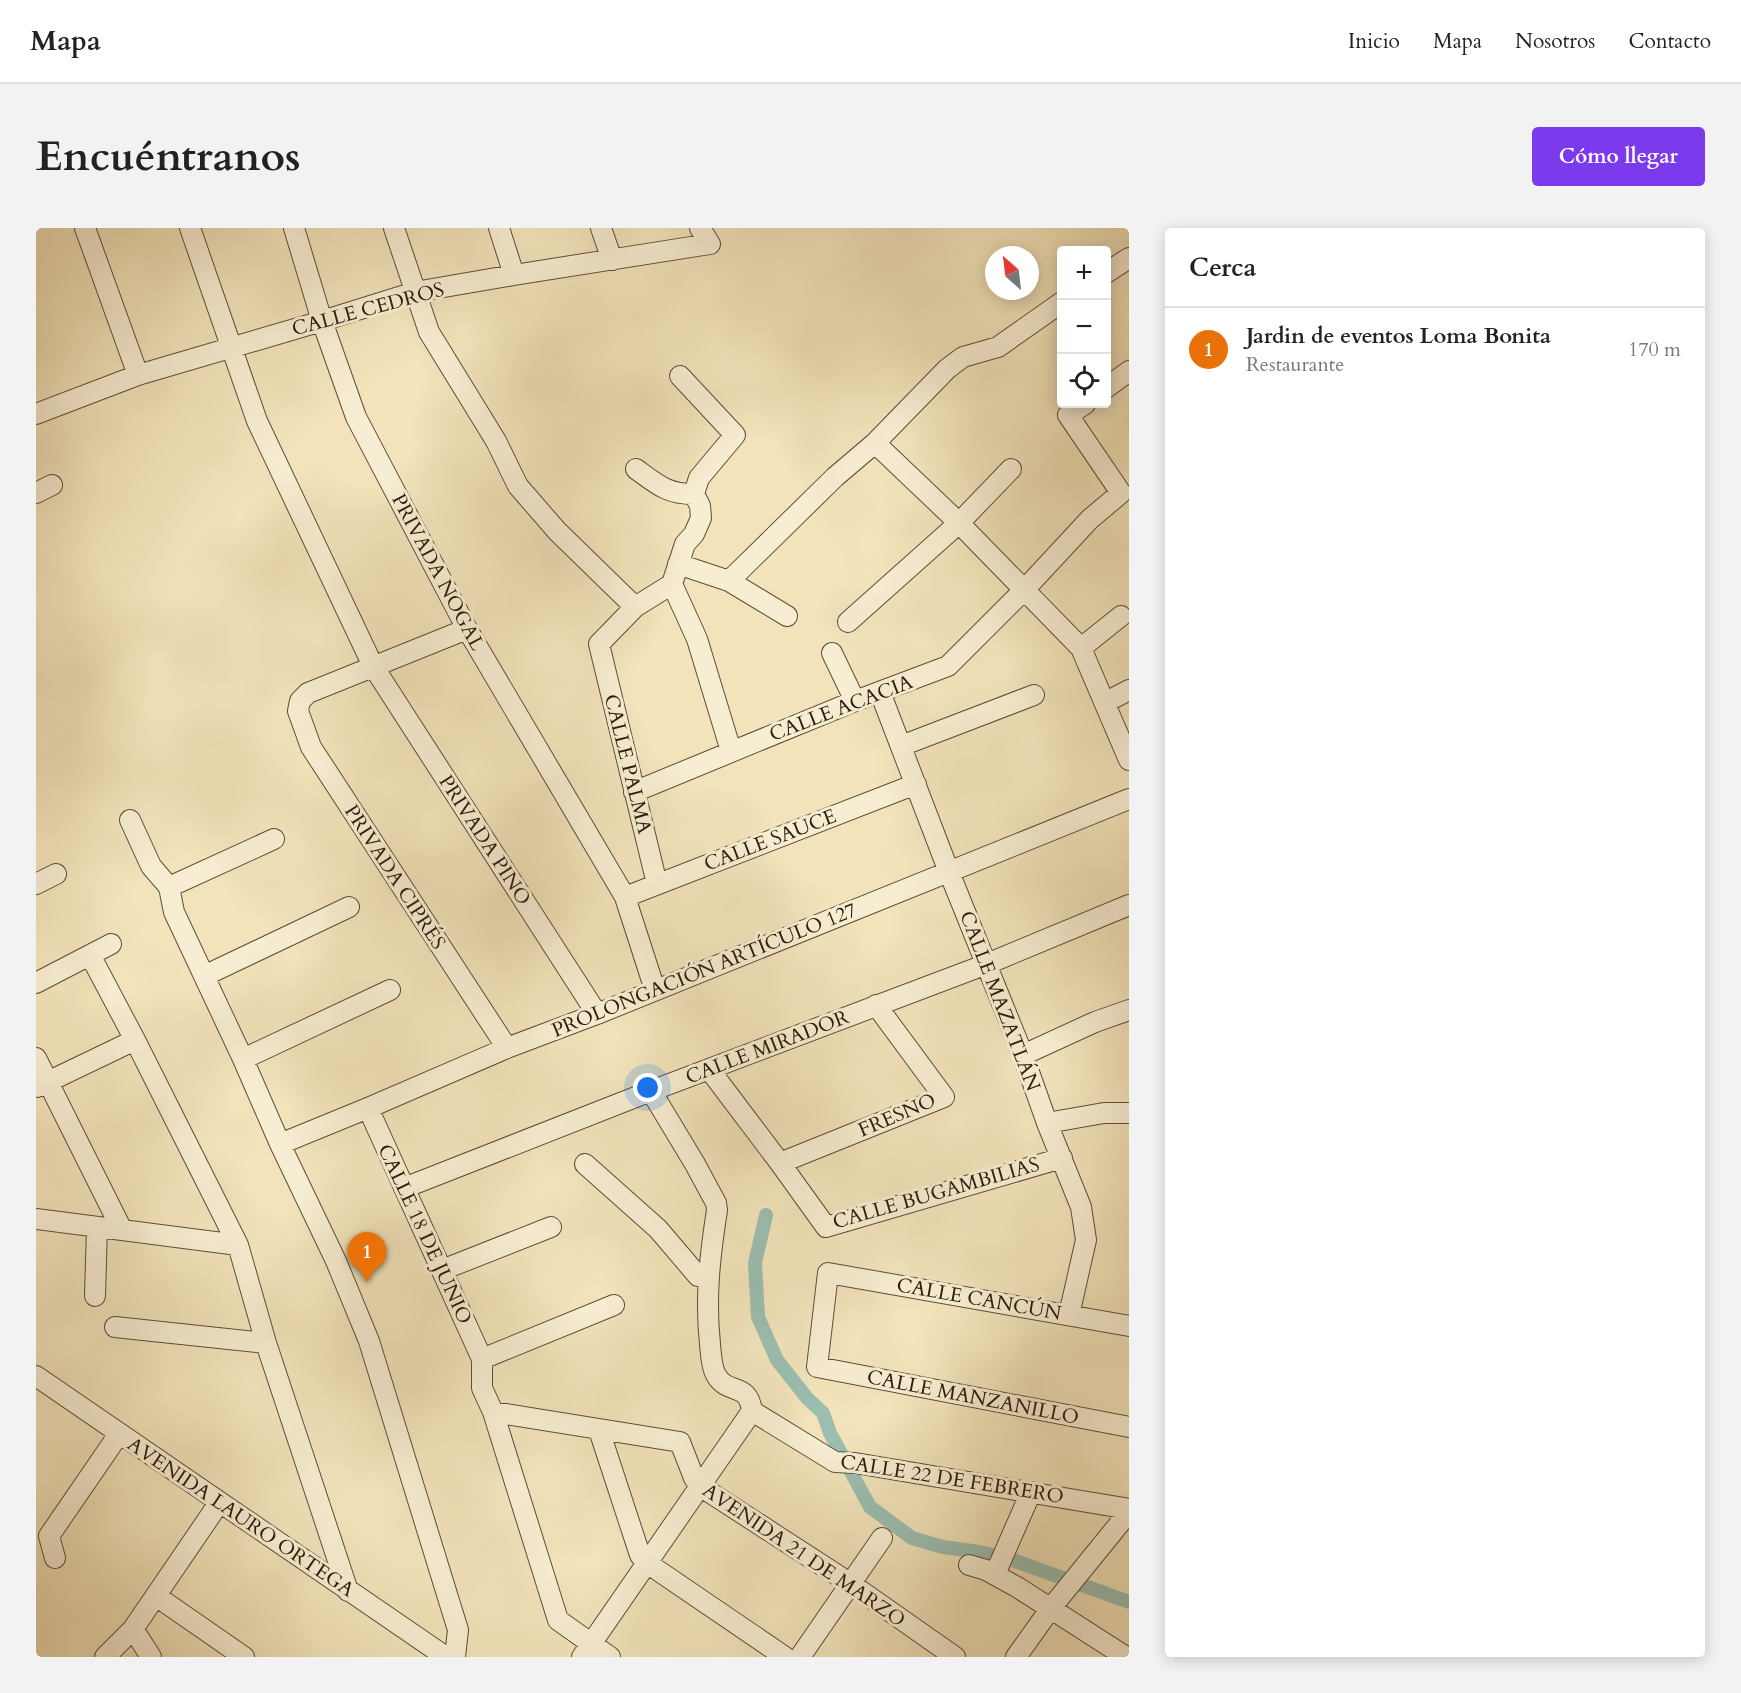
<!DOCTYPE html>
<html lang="es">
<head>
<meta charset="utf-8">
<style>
  :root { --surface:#fff; --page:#f2f2f2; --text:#222; --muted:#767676; --line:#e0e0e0; --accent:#7c3aed }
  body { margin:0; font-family:Cardo,serif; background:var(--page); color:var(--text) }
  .controls { position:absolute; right:18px; top:18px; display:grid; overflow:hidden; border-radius:6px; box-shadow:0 3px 15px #0003 }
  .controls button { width:54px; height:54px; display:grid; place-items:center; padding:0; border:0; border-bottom:2px solid var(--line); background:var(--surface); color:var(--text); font:30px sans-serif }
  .compass { position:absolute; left:949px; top:18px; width:54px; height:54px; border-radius:50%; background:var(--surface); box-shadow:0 3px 15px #0003; rotate:332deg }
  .you { position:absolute; left:612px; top:860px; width:21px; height:21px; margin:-15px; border:4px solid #fff; border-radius:50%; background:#1a73e8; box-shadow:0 0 0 9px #1a73e833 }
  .badge { display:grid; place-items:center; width:39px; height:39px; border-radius:50%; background:var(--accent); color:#fff; font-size:20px; font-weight:700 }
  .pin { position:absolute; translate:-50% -50px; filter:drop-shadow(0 2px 3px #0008) }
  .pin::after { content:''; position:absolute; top:32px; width:21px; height:18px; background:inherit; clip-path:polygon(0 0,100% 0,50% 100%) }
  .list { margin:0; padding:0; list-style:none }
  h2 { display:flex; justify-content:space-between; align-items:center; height:78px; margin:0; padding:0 24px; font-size:26px }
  h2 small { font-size:20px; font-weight:400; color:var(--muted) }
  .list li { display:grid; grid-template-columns:39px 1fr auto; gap:18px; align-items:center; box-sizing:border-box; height:84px; padding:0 24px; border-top:2px solid var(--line) }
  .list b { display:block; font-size:22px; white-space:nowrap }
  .list p { margin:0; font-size:20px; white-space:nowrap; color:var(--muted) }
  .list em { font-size:20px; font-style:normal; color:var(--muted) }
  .icon { flex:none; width:33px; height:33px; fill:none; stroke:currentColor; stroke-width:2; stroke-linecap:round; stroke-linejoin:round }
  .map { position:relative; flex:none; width:1093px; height:1429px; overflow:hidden; border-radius:6px }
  header { display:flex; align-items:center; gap:36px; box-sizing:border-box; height:84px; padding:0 30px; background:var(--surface); border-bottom:2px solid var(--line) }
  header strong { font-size:28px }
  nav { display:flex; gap:33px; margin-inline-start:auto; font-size:21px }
  .intro { display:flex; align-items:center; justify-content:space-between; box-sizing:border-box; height:144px; padding:0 36px }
  h1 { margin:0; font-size:42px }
  .button { padding:15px 27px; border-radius:6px; background:var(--accent); color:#fff; font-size:21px; font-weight:700 }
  main { display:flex; gap:36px; padding:0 36px }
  aside { flex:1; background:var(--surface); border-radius:6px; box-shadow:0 3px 15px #0003 }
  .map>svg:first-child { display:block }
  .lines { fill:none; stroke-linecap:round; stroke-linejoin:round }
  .canal { stroke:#9bbeb0; stroke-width:14 }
  .minor-casing { stroke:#5d4d37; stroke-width:22 }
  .minor { stroke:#f7edd2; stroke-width:20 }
  .labels { text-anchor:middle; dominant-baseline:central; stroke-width:6; stroke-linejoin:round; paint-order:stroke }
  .street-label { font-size:20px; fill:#2b1b0b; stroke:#f7edd2 }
</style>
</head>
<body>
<header>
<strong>Mapa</strong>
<nav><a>Inicio</a><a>Mapa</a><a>Nosotros</a><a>Contacto</a></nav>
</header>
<div class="intro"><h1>Encuéntranos</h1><a class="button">Cómo llegar</a></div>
<main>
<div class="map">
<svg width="1093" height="1429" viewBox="0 0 1093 1429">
  <rect width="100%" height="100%" fill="#f2e3ba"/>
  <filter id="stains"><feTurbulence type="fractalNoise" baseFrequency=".00333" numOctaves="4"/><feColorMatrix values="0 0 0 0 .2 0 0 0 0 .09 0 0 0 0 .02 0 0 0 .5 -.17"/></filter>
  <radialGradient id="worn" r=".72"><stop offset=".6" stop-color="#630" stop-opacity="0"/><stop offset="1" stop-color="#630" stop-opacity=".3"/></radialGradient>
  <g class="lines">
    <path class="canal" d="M730 987 719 1035 722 1089 741 1132 771 1170 787 1185 794 1205 834 1279 876 1310 907 1319 943 1324 971 1330 1093 1374"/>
    <g class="minor-casing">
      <path id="minor" d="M49 0 102 147
        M154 0 221 193 337 438 561 786
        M258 0 286 93 320 189 431 401 589 669 619 762
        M358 0 393 104 460 213 482 258 521 303 599 379
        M463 0 478 47
        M565 0 576 32
        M1070 45 1093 30
        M1070 160 1093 143
        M0 186 102 147 286 93 379 64 478 47 674 16 664 0
        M839 215 923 295 1045 420 1093 532
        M600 241C622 257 631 266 658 266
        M0 265 16 257
        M642 336 693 353 751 388
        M693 353 799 249 839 215 911 141 927 129 962 119 1026 74
        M636 356 661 411 695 523
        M812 394 923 295 975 241
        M431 401 272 465 264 473 262 483 275 519 471 820
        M1045 420 1085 388
        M796 425 819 473
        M844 464 913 644 987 827 1011 895 1045 979 1050 1012 1033 1087
        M1070 474 1093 462
        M865 518 998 467
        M598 564 819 473 912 438 989 361 1054 291 1085 265 1032 187 1049 176
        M94 592 115 638 133 659 138 684 207 831 244 916 300 1033 333 1113 422 1402 419 1429
        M0 656 20 646
        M621 656 563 416 599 379 636 356 649 316 658 306 665 290 664 278 658 266 663 250 699 207 644 148
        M133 659 238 611
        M589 669 880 556
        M54 727 99 812 202 1017 230 1115 312 1363
        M168 748 313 679
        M0 755 75 716
        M987 827 1059 794 1093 782
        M0 830 86 1002
        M207 831 354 762
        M673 841 744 935 790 999 1026 930
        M1 859 99 812
        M615 863 659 936 680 975 681 982C674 1027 669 1070 674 1116 675 1126 675 1138 680 1147 692 1168 712 1153 716 1183
        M332 880 446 1131V1160L457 1184 522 1392 574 1429
        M1011 895 1068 885H1093
        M244 916 332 880 471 820 561 786 1093 571
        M744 935 908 869 840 777
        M549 936 622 1001 662 1048 672 1050
        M368 960 615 863 951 736 1093 677
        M0 991 202 1017
        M406 1042 515 999
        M59 1068 61 999
        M1093 1098 792 1045 781 1139 1093 1199
        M79 1099 230 1115
        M446 1131 578 1077
        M0 1148 410 1429
        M716 1183 799 1234 819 1235 1093 1281
        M457 1184 644 1214 658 1250 664 1258 815 1356 919 1429
        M563 1202 604 1327 611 1335 749 1429
        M19 1330 13 1308 83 1206
        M933 1337 950 1342 981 1359 1090 1429
        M959 1346 995 1264
        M120 1368 208 1429
        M97 1401 115 1429
        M69 1429 97 1401 183 1275
        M546 1429 716 1183
        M764 1429 846 1310
        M980 1429 1015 1380 1093 1284"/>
    </g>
    <use href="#minor" class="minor"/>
  </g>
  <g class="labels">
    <g class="street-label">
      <text transform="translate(332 81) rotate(-15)">CALLE CEDROS</text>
      <text transform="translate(402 344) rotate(62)">PRIVADA NOGAL</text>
      <text transform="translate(805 480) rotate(-21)">CALLE ACACIA</text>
      <text transform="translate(592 536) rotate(76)">CALLE PALMA</text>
      <text transform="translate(449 612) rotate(57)">PRIVADA PINO</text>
      <text transform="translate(734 612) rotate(-21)">CALLE SAUCE</text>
      <text transform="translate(359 649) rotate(57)">PRIVADA CIPRÉS</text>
      <text transform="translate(668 742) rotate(-22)">PROLONGACIÓN ARTÍCULO 127</text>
      <text transform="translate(964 773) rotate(69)">CALLE MAZATLÁN</text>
      <text transform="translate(731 819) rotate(-21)">CALLE MIRADOR</text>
      <text transform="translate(861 887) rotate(-23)">FRESNO</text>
      <text transform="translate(900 965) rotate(-16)">CALLE BUGAMBILIAS</text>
      <text transform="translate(389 1006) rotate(65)">CALLE 18 DE JUNIO</text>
      <text transform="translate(943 1071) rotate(10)">CALLE CANCÚN</text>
      <text transform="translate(937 1169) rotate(11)">CALLE MANZANILLO</text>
      <text transform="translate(916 1251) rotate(9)">CALLE 22 DE FEBRERO</text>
      <text transform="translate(205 1289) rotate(34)">AVENIDA LAURO ORTEGA</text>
      <text transform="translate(768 1327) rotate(34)">AVENIDA 21 DE MARZO</text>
    </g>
  </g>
  <rect width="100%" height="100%" filter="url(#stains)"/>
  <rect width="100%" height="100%" fill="url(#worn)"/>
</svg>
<div class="controls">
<button>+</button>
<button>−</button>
<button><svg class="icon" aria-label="locate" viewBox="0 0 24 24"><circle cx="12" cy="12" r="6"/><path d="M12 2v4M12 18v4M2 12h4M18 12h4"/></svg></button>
</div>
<svg class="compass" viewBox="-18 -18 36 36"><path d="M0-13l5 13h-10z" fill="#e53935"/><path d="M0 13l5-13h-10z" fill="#767676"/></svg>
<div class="you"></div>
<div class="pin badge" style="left:331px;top:1054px;background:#e8710a">1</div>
</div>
<aside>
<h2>Cerca<small></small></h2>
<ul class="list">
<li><span class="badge" style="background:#e8710a">1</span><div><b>Jardin de eventos Loma Bonita</b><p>Restaurante</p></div><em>170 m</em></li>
</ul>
</aside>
</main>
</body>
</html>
